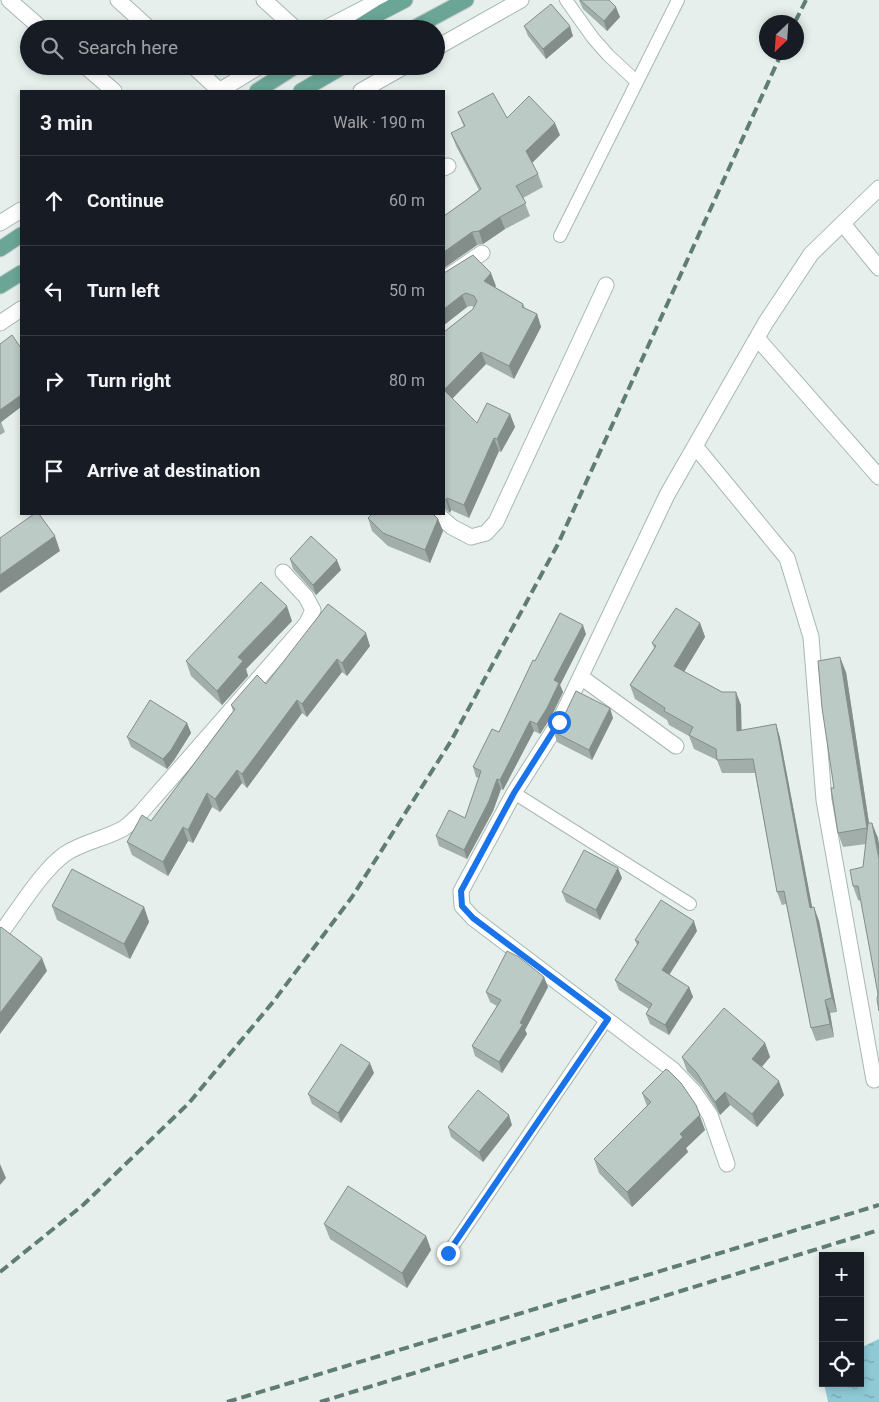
<!DOCTYPE html>
<html lang="en">
<head>
<meta charset="utf-8">
<style>
  :root { --surface:#171b24; --page:#20242c; --text:#f1f3f6; --muted:#9ea1a6; --line:#363941 }
  body { margin:0; font-family:Roboto,sans-serif; background:var(--page); color:var(--text) }
  .controls { position:absolute; right:15px; bottom:15px; display:grid; overflow:hidden; border-radius:0px; box-shadow:0 2px 8px #0003 }
  .controls button { width:45px; height:45px; display:grid; place-items:center; padding:0; border:0; border-bottom:1px solid var(--line); background:var(--surface); color:var(--text); font:25px sans-serif }
  .compass { position:absolute; left:759px; top:15px; width:45px; height:45px; border-radius:50%; background:var(--surface); box-shadow:0 2px 8px #0003; rotate:205deg }
  .stop { position:absolute; width:15px; height:15px; margin:-11px; border:4px solid #1a73e8; border-radius:50%; background:#fff }
  .stop.end { background:#1a73e8; border-color:#fff; box-shadow:0 1px 5px #0008 }
  .list { margin:0; padding:0; list-style:none }
  h2 { display:flex; justify-content:space-between; align-items:center; height:65px; margin:0; padding:0 20px; font-size:21px }
  h2 small { font-size:16px; font-weight:400; color:var(--muted) }
  .list li { display:grid; grid-template-columns:32px 1fr auto; gap:15px; align-items:center; box-sizing:border-box; height:90px; padding:0 20px; border-top:1px solid var(--line) }
  .list b { display:block; font-size:19px; white-space:nowrap }
  .list em { font-size:16px; font-style:normal; color:var(--muted) }
  .icon { flex:none; width:28px; height:28px; fill:none; stroke:currentColor; stroke-width:2; stroke-linecap:round; stroke-linejoin:round }
  .map { position:relative; flex:none; width:879px; height:1402px; overflow:hidden }
  .search { position:absolute; background:var(--surface); box-shadow:0 2px 8px #0003; left:20px; top:20px; width:425px; height:55px; display:flex; align-items:center; gap:12px; box-sizing:border-box; padding:0 18px; border-radius:28px; color:var(--muted); font-size:19px }
  .panel { position:absolute; background:var(--surface); box-shadow:0 2px 8px #0003; left:20px; top:90px; width:425px; height:425px; border-radius:0px }
  .map>svg:first-child { display:block }
  .water { fill:url(#water-ripples) }
  .lines { fill:none; stroke-linecap:round; stroke-linejoin:round }
  .lane-casing { stroke:#a8b8b2; stroke-width:14 }
  .street-casing { stroke:#a8b8b2; stroke-width:17 }
  .primary-casing { stroke:#c2cac8; stroke-width:17 }
  .lane { stroke:#fff; stroke-width:12 }
  .street { stroke:#fff; stroke-width:15 }
  .primary { stroke:#6aa596; stroke-width:15 }
  .rail { stroke:#5f7d75; stroke-width:4; stroke-dasharray:10 5; stroke-linecap:butt }
  .wall { fill:#a1aea9 }
  .shaded-wall { fill:#838d89 }
  .building { fill:#bbcac4; stroke:#838d89 }
  .route { stroke:#1a73e8; stroke-width:6 }
</style>
</head>
<body>
<div class="map">
<svg width="879" height="1402" viewBox="0 0 879 1402">
  <defs>
    <pattern id="water-ripples" width="26" height="14" patternUnits="userSpaceOnUse" patternTransform="scale(1.25)"><rect width="26" height="14" fill="#8ec9d4"/><path d="M2 4q2-2 4 0t4 0M15 11q2-2 4 0t4 0" fill="none" stroke="#74a5ad"/></pattern>
  </defs>
  <rect width="100%" height="100%" fill="#e6efeb"/>
  <path class="water" d="M879 1339V1402H828L824 1383H860V1348Z"/>
  <g class="lines">
    <g class="lane-casing">
      <path id="lane" d="M566 0 593 38 608 55 637 82
        M560 236 678 0
        M514 793 690 904
        M448 1253 607 1019"/>
    </g>
    <g class="street-casing">
      <path id="street" d="M9 0 42 29
        M118 0 150 29
        M264 0 296 29
        M324 29 380 0
        M436 48 521 0
        M85 66 114 91
        M193 66 220 91
        M219 91 260 66
        M361 91 405 66
        M444 168 448 166
        M0 223 21 210
        M843 224 879 268
        M444 279 482 253
        M0 323 21 309
        M757 338 879 477
        M695 446 787 558 811 637 824 800 874 1080
        M437 514 452 527 471 537 486 533 496 522 606 285
        M581 677 676 746
        M0 934C17 912 43 869 65 854 84 841 106 839 124 828 130 824 134 819 139 815L307 623 313 610 306 597 283 572
        M727 1164 710 1115 694 1092 672 1069 473 918 462 906 461 891 514 793 559 722 667 495 766 322 811 254 879 188"/>
    </g>
    <g class="primary-casing">
      <path id="primary" d="M355 29 382 12 405 0
        M412 29 466 0
        M257 91 296 66
        M301 91 344 66
        M0 249 21 235
        M0 286 21 273"/>
    </g>
    <use href="#lane" class="lane"/>
    <use href="#street" class="street"/>
    <use href="#primary" class="primary"/>
    <path class="rail" d="M795 22 806 0
      M0 1272 83 1205 189 1103 273 1002 352 897 451 741 558 544 782 52
      M227 1402 879 1205
      M320 1402 879 1230"/>
  </g>
  <path class="wall" d="M579 0H609L620 17 607 31 583 9Z
    M524 26 573 36 546 59 528 36Z
    M458 112 507 118 560 135 532 163 538 174 543 187 523 198 530 216 505 229 483 244 477 245 444 268V216L465 201 479 190 456 146 451 133 464 127Z
    M444 273 496 286 495 287 523 304 525 308 537 314 541 327 514 379 486 364 452 399 477 423 510 414 515 427 501 452 499 451 469 518 451 510 450 513 444 508V332L473 309 474 307 471 306 467 307 444 325Z
    M0 344 1 422 5 432 0 435Z
    M368 518 438 519 443 531 430 563 388 546 372 531Z
    M290 559 341 570 316 595 293 569Z
    M292 621 246 669 248 676 222 705 191 676 186 661Z
    M700 623 705 637 684 672 741 705V731L776 724 780 738 812 908 819 921 837 1012 830 1013 834 1037 816 1041 811 1028 786 904 782 905 777 892 755 773H722L717 760 694 749 689 736 669 725 667 720 635 699 630 685 654 648 652 643Z
    M586 634 560 685 563 692 551 717 540 734 534 731 503 790 501 789 493 811 467 859 439 846 436 836 465 818 479 778 476 777 473 767 499 732 535 661Z
    M370 646 347 676 342 672 307 717 302 713 247 788 242 783 220 812 212 807 193 843 188 841 168 876 132 855 127 842 151 821 233 711 231 705 266 684Z
    M846 672 869 823 878 838V994L861 901 858 900 853 886 863 867 866 844 843 847 838 833 834 788Z
    M613 718 592 760 557 742 554 732Z
    M187 723 191 733 174 760 167 769 131 747 127 737Z
    M622 878 600 920 566 902 562 892Z
    M52 906 144 907 149 922 130 959 57 920Z
    M697 931 669 974 689 987 693 997 669 1035 650 1024 646 1014 649 1009 619 990 615 980 637 945 635 940Z
    M548 987 525 1030 527 1034 502 1073 475 1056 472 1046 497 1006 490 1002 486 992Z
    M765 1043 770 1057 762 1067 784 1095 757 1127 730 1105 720 1115 702 1087 687 1071 682 1057Z
    M374 1073 341 1123 312 1104 308 1094Z
    M642 1093 705 1130 686 1148 688 1152 632 1207 599 1173 594 1159 647 1106Z
    M512 1125 483 1162 451 1137 448 1127Z
    M324 1224 426 1236 431 1250 407 1288 330 1239Z"/>
  <path class="shaded-wall" d="M616 7 620 17 607 31 604 21Z
    M570 26 573 36 546 59 543 49Z
    M555 123 560 135 531 164 526 151Z
    M500 217 505 229 483 244 479 231Z
    M472 232 477 245 444 268V252Z
    M491 273 496 286 488 294 484 281Z
    M462 295 467 307 444 325V309Z
    M537 314 541 327 514 379 509 366Z
    M481 352 486 364 448 403 444 390Z
    M21 395V407L0 423V410Z
    M510 414 515 427 501 452 497 439Z
    M494 438 499 451 469 518 464 505Z
    M447 498 451 510 450 513 446 500Z
    M438 519 443 531 430 563 425 550Z
    M55 536 60 551 0 593V575Z
    M337 560 341 570 316 595 313 585Z
    M287 606 292 621 246 669 248 676 222 705 217 691 238 657Z
    M700 623 705 637 679 680 674 666Z
    M583 625 586 634 560 685 563 692 551 717 540 734 537 724 554 680Z
    M366 633 370 646 347 676 342 663Z
    M840 657 846 672 872 843 867 828Z
    M337 659 342 672 307 717 302 704Z
    M736 692 741 705 742 745 737 731Z
    M297 700 302 713 247 788 242 774Z
    M610 708 613 718 592 760 589 750Z
    M530 721 534 731 503 790 500 780Z
    M187 723 191 733 174 760 167 769 163 759Z
    M776 724 780 738 815 922 810 908Z
    M237 770 242 783 220 812 215 799Z
    M497 779 501 789 493 811 467 859 464 850Z
    M207 793 212 807 193 843 188 830Z
    M872 823 878 838 879 844V859Z
    M183 827 188 841 168 876 163 862Z
    M618 868 622 878 600 920 596 910Z
    M144 907 149 922 130 959 124 944Z
    M814 907 819 921 837 1012 832 998Z
    M694 921 697 931 666 980 662 970Z
    M42 958 47 971 0 1034V1013Z
    M544 977 548 987 525 1030 527 1034 502 1073 499 1062Z
    M689 987 693 997 669 1035 665 1025Z
    M825 1000 830 1013 834 1037 830 1024Z
    M765 1043 770 1057 757 1072 752 1059Z
    M370 1063 374 1073 341 1123 338 1113Z
    M779 1081 784 1095 757 1127 752 1114Z
    M725 1092 730 1105 720 1115 715 1102Z
    M696 1105 705 1130 686 1148 688 1152 632 1207 627 1192 680 1134Z
    M509 1115 512 1125 483 1162 479 1152Z
    M0 1164 6 1178 0 1185Z
    M426 1236 431 1250 407 1288 402 1273Z"/>
  <path class="building" d="M580 0H609L616 7 604 21Z
    M551 4 570 26 543 49 524 26Z
    M493 93 507 118 529 96 555 123 526 151 538 174 516 186 526 203 500 217 479 231 472 232 444 252V216L465 201 481 189 451 133 465 126 458 112Z
    M473 255 491 273 484 281 523 304 522 307 537 314 509 366 481 352 444 390V332L473 309 477 301 474 296 466 293 462 295 444 309V273Z
    M12 335 21 348V395L0 410V344Z
    M444 390 477 423 487 403 510 414 497 439 494 438 464 505 447 498 446 500 444 499Z
    M34 514H39L55 536 0 575V538Z
    M372 514H433L438 519 425 550 383 533 368 518Z
    M311 536 337 560 313 585 290 559Z
    M261 582 287 606 238 657 243 661 217 691 186 661Z
    M328 604 366 633 342 663 337 659 302 704 297 700 242 774 237 770 215 799 207 793 188 830 183 827 163 862 127 842 142 815 151 821 235 709 231 705 257 675 266 684Z
    M676 608 700 623 674 666 722 692H736L737 731 776 724 810 908 814 907 832 998 825 1000 830 1024 811 1028 784 891 777 892 753 759 717 760 716 749 689 735 693 727 664 711 665 708 630 685 656 646 652 643Z
    M560 613 583 625 554 680 559 683 547 708 537 724 530 721 500 780 497 779 489 801 464 850 436 836 449 810 465 818 481 771 473 767 492 729 499 732 533 660 535 661Z
    M840 657 867 828 838 833 831 788H834L822 708 818 661Z
    M576 691 610 708 589 750 554 732 564 716Z
    M150 700 187 723 171 750 163 759 127 737Z
    M868 823H872L879 859V1011L877 999 878 994 858 886H853L850 870 863 867Z
    M584 850 618 868 596 910 562 892Z
    M72 869 144 907 124 944 52 906Z
    M661 900 694 921 662 970 689 987 665 1025 646 1014 652 1004 615 980 639 942 635 940Z
    M1 927 42 958 0 1013V928Z
    M507 951 519 957 544 977 520 1023 523 1024 499 1062 472 1046 501 1000 486 992Z
    M724 1008 765 1043 752 1059 779 1081 752 1114 725 1092 715 1102 697 1073 682 1057Z
    M341 1044 370 1063 338 1113 308 1094Z
    M666 1069 669 1071 681 1083 696 1105 700 1115 680 1134 683 1137 627 1192 594 1159 651 1102 642 1093Z
    M478 1090 509 1115 479 1152 448 1127Z
    M348 1186 426 1236 402 1273 324 1224Z"/>
  <g class="lines">
    <path class="route" d="M448 1253 608 1019 473 918 462 906 461 891 514 793 559 722"/>
  </g>
</svg>
<div class="controls">
<button>+</button>
<button>−</button>
<button><svg class="icon" aria-label="locate" viewBox="0 0 24 24"><circle cx="12" cy="12" r="6"/><path d="M12 2v4M12 18v4M2 12h4M18 12h4"/></svg></button>
</div>
<svg class="compass" viewBox="-18 -18 36 36"><path d="M0-13l5 13h-10z" fill="#e53935"/><path d="M0 13l5-13h-10z" fill="#9ea1a6"/></svg>
<div class="stop" style="left:559px;top:722px"></div>
<div class="stop end" style="left:448px;top:1253px"></div>
<div class="search"><svg class="icon" aria-label="search" viewBox="0 0 24 24"><circle cx="10" cy="10" r="6"/><path d="M15 15l6 6"/></svg>Search here</div>
<section class="panel">
<h2>3 min<small>Walk · 190 m</small></h2>
<ul class="list">
<li><svg class="icon" aria-label="ahead" viewBox="0 0 24 24"><path d="M12 20V5M6 11l6-6 6 6"/></svg><div><b>Continue</b></div><em>60 m</em></li>
<li><svg class="icon" aria-label="left" viewBox="0 0 24 24"><path d="M17 20v-9H6M10 6l-5 5 5 5"/></svg><div><b>Turn left</b></div><em>50 m</em></li>
<li><svg class="icon" aria-label="right" viewBox="0 0 24 24"><path d="M7 20v-9h11M14 6l5 5-5 5"/></svg><div><b>Turn right</b></div><em>80 m</em></li>
<li><svg class="icon" aria-label="arrive" viewBox="0 0 24 24"><path d="M6 21V4h12l-3 4 3 4H6"/></svg><div><b>Arrive at destination</b></div></li>
</ul>
</section>
</div>
</body>
</html>
